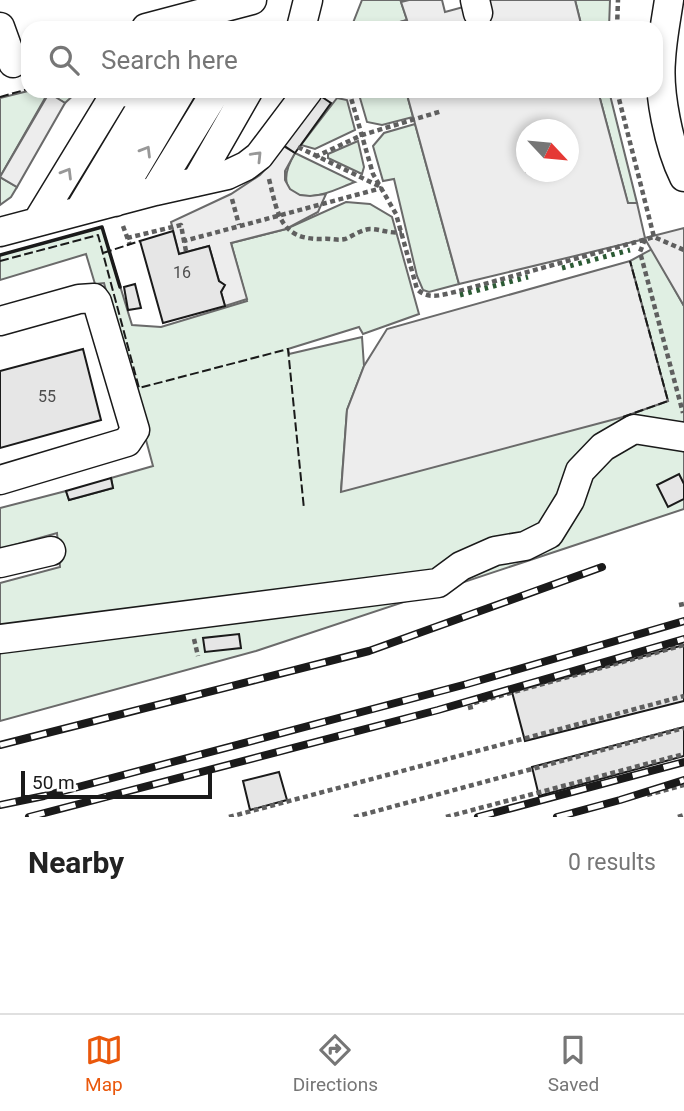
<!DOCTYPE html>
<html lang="en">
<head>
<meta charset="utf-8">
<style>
  :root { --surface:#fff; --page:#f2f2f2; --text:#222; --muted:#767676; --line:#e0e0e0; --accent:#ea580c }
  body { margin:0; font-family:Roboto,sans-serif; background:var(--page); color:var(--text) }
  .compass { position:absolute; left:516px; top:119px; width:63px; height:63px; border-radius:50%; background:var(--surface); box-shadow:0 4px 10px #0003; rotate:116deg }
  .scale { position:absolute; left:21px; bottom:18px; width:191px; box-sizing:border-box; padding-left:7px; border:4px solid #1a1a1a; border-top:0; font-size:19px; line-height:24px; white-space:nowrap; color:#1a1a1a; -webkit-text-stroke:5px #fff; paint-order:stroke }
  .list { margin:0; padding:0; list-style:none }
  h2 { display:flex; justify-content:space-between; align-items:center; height:91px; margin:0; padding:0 28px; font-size:30px }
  h2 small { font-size:23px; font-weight:400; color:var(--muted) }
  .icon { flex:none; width:38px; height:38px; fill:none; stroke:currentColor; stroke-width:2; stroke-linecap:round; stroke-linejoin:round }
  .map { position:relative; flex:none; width:684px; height:817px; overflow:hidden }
  .search { position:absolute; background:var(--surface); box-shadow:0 4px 10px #0003; left:21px; right:21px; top:21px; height:77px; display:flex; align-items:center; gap:18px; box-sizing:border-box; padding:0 24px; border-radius:21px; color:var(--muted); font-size:26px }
  .sheet { height:196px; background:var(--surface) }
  nav { display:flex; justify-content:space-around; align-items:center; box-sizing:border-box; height:98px; border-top:2px solid var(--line); background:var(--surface); font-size:19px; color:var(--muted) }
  nav a { display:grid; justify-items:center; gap:4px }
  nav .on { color:var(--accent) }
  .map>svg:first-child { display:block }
  .green { fill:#e0efe3; stroke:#6a6a6a; stroke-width:2 }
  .parking { fill:#ededed; stroke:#6a6a6a; stroke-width:2; fill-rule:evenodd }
  .building { fill:#e6e6e6; stroke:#1a1a1a; stroke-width:2 }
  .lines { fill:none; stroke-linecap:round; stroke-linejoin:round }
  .minor-casing { stroke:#1a1a1a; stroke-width:31 }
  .path { stroke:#5f5f5f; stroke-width:4.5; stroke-dasharray:5 3.5; stroke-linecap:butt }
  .minor { stroke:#fff; stroke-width:28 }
  .rail-casing { stroke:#1a1a1a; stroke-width:8 }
  .rail { stroke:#fff; stroke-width:5; stroke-dasharray:16; stroke-linecap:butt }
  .hedge { stroke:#2b5a34; stroke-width:5; stroke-dasharray:3.5 5; stroke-linecap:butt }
  .fence { stroke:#1a1a1a; stroke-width:2; stroke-dasharray:9 3.5; stroke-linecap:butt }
  .wall { stroke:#1a1a1a; stroke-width:3.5 }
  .oneway { stroke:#989898 }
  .labels { text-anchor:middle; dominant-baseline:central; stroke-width:5; stroke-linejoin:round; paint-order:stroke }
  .number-label { font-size:16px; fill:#4d4d4d }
</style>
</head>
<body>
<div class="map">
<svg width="684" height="817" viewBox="0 0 684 817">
  <rect width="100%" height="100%" fill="#fff"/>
  <path class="green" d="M362 0H409L401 2 407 20 390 25V28H351Z
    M575 0H610L609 28H582Z
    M28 91H78L65 103 48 93 0 177 17 187 11 197 0 205V98Z
    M358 91H406L413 117 382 125 367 122Z
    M598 91H609L637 203 628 204Z
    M337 98 347 100 355 130 315 149 301 145Z
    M415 124 459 284 429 292 423 290 417 276 394 179 383 181 373 146 384 133Z
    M358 141 364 167 362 174 328 158V154Z
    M295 153 355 182C341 187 327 195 312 196 279 198 283 173 295 153Z
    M346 202 370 204 392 217 419 314 363 334 359 327 288 349 289 354 362 337 364 366 347 410 341 491 668 401 630 261 652 249 684 306V509L256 651 0 721V583L60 567 57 533 0 549V508L66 491 69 500 113 488 111 478 153 466 104 283 95 284 86 254 0 280V255L102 227 132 325 161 327 247 301 231 243 286 229Z"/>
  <path class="parking" d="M409 0H442L445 12 489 0H575L582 28H390L389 25 407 20 401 2Z
    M406 91H598L628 203H637L645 238 684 228V306L645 239 459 284ZM526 130H568V172H526Z
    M49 93 65 103 17 187 0 177Z
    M283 146 295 153 285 171V180L290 189 300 195 310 196 326 194 318 212 286 229 231 243 247 299 225 306 221 292 224 285 219 281 209 246 179 254 171 222 231 194 260 175 273 161 272 148Z
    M630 261 668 401 623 417 341 492 347 410 364 366 387 329Z"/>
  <path class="building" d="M319 95 331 103 295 153 283 145Z
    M173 231 179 254 209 246 219 281 225 285 221 292 225 306 163 323 140 241Z
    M135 284 141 308 128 310 124 287Z
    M83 349 101 420 0 448V371Z
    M679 474 684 484V499L668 507 657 485Z
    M111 478 113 488 69 500 66 491Z
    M239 634 241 648 205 652 203 638Z
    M684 645V701L525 741 512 692Z
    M684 727V756L539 796 532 767Z
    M279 772 287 800 250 810 243 781Z"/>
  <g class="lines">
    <g class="minor-casing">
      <path id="minor" d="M475 0 478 13
        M669 0C666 20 662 40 661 60 658 93 669 147 684 177
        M0 27 13 63
        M146 28 252 0
        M301 28 308 0
        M196 182 248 91
        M155 191 216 91
        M115 202 181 91
        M79 211 151 91
        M37 222 115 94 128 91
        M0 232 155 191 227 175 246 166 259 156 308 91
        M0 321 79 299 94 298 97 302 135 430 127 442 0 480
        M0 563 51 551
        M0 639 438 583 461 566 495 551 525 546 549 534 570 500 580 471 603 447 634 429 684 437"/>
    </g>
    <path class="path" d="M617 28 618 0
      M349 91 373 174 396 214 417 289C428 301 445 294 459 291L654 237 684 250
      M617 91 654 237
      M298 147 381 187
      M315 157 362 135 442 111
      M269 179C278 215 280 240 323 239 330 238 338 241 345 239 353 236 360 230 370 229 380 229 390 234 402 232
      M232 199 239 225
      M123 226 130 245
      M127 238 181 225 184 241
      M645 239 640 252 683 413
      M186 251 184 241 382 188
      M679 605 684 604
      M194 639 198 656
      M474 703 684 645
      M468 708 476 706
      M647 795 684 785
      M229 817 684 696
      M354 817 684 728
      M446 817 684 754
      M678 817 684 815"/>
    <use href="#minor" class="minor"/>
    <g class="rail-casing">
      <path id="rail" d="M0 745 369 651 602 567
        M0 805 44 796 467 684 684 621
        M29 817 438 710 684 639
        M478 817 684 762
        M557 817 620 800 684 780"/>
    </g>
    <use href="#rail" class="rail"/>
    <path class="hedge" d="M562 268 630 250
      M460 295 528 277"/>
    <path class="fence" d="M266 28 279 25
      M0 97 28 89
      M103 253 140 241
      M0 261 98 235 139 388 288 349 304 509
      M623 417 668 401 630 261"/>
    <path class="wall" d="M0 255 102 227 120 287"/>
  </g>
  <defs><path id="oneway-chevron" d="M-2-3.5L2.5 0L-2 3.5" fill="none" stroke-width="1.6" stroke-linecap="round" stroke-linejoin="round" transform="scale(1.75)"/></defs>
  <g class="oneway">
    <use href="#oneway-chevron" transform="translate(146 151) rotate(-59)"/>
    <use href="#oneway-chevron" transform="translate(257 156) rotate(-46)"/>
    <use href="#oneway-chevron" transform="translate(67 173) rotate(-59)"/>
  </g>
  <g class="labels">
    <g class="number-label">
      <text x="182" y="272">16</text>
      <text x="47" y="396">55</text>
    </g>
  </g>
</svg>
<svg class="compass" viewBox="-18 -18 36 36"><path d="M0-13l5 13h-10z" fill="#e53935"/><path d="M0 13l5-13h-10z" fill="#767676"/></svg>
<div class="scale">50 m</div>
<div class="search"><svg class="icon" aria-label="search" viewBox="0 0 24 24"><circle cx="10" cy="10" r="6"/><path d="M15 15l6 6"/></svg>Search here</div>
</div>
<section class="sheet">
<h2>Nearby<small>0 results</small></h2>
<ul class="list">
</ul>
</section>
<nav>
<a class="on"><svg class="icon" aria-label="map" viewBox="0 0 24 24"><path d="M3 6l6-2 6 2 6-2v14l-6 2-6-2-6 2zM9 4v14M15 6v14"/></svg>Map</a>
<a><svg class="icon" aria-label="directions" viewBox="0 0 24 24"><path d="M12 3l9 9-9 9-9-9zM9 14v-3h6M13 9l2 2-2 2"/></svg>Directions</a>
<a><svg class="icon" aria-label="saved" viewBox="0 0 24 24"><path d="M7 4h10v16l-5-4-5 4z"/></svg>Saved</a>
</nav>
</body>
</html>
